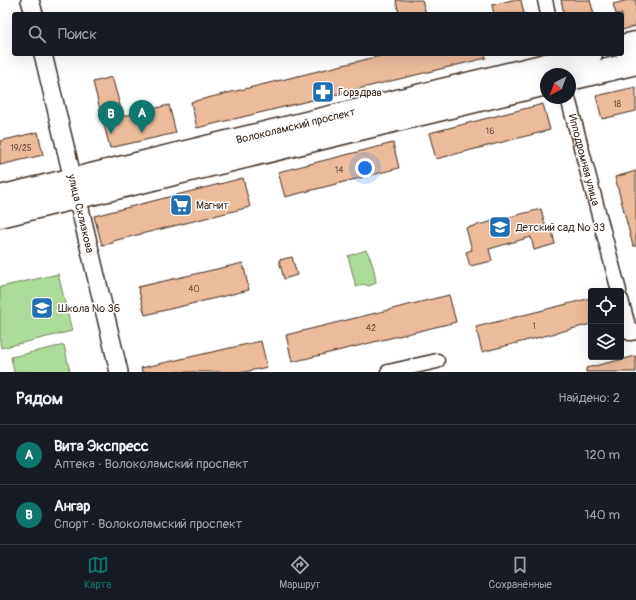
<!DOCTYPE html>
<html lang="ru">
<head>
<meta charset="utf-8">
<style>
  :root { --surface:#171b24; --page:#20242c; --text:#f1f3f6; --muted:#9ea1a6; --line:#363941; --accent:#0f766e }
  body { margin:0; font-family:Pangolin,sans-serif; background:var(--page); color:var(--text) }
  .controls { position:absolute; right:12px; bottom:12px; display:grid; overflow:hidden; border-radius:4px; box-shadow:0 4px 16px #0002 }
  .controls button { width:36px; height:36px; display:grid; place-items:center; padding:0; border:0; border-bottom:1px solid var(--line); background:var(--surface); color:var(--text); font:20px sans-serif }
  .compass { position:absolute; left:540px; top:68px; width:36px; height:36px; border-radius:50%; background:var(--surface); box-shadow:0 4px 16px #0002; rotate:221deg }
  .you { position:absolute; left:365px; top:168px; width:14px; height:14px; margin:-10px; border:3px solid #fff; border-radius:50%; background:#1a73e8; box-shadow:0 0 0 6px #1a73e833 }
  .badge { display:grid; place-items:center; width:26px; height:26px; border-radius:50%; background:var(--accent); color:#fff; font-size:13px; font-weight:700 }
  .pin { position:absolute; translate:-50% -33px; filter:drop-shadow(0 1px 2px #0008) }
  .pin::after { content:''; position:absolute; top:21px; width:14px; height:12px; background:inherit; clip-path:polygon(0 0,100% 0,50% 100%) }
  .list { margin:0; padding:0; list-style:none }
  h2 { display:flex; justify-content:space-between; align-items:center; height:52px; margin:0; padding:0 16px; font-size:17px }
  h2 small { font-size:13px; font-weight:400; color:var(--muted) }
  .list li { display:grid; grid-template-columns:26px 1fr auto; gap:12px; align-items:center; box-sizing:border-box; height:60px; padding:0 16px; border-top:1px solid var(--line) }
  .list b { display:block; font-size:15px; white-space:nowrap }
  .list p { margin:0; font-size:13px; white-space:nowrap; color:var(--muted) }
  .list em { font-size:13px; font-style:normal; color:var(--muted) }
  .icon { flex:none; width:22px; height:22px; fill:none; stroke:currentColor; stroke-width:2; stroke-linecap:round; stroke-linejoin:round }
  .map { position:relative; flex:none; width:636px; height:372px; overflow:hidden }
  .search { position:absolute; background:var(--surface); box-shadow:0 4px 16px #0002; left:12px; right:12px; top:12px; height:44px; display:flex; align-items:center; gap:10px; box-sizing:border-box; padding:0 14px; border-radius:4px; color:var(--muted); font-size:15px }
  .sheet { height:172px; background:var(--surface) }
  nav { display:flex; justify-content:space-around; align-items:center; box-sizing:border-box; height:56px; border-top:1px solid var(--line); background:var(--surface); font-size:11px; color:var(--muted) }
  nav a { display:grid; justify-items:center; gap:2px }
  nav .on { color:var(--accent) }
  .map>svg:first-child { display:block }
  .green { fill:#acdb9a; stroke:#74825c }
  .building { fill:#ebbb9c; stroke:#3b2a1e }
  .lines { fill:none; stroke-linecap:round; stroke-linejoin:round }
  .minor-casing { stroke:#3b2a1e; stroke-width:17 }
  .tertiary-casing { stroke:#3b2a1e; stroke-width:20 }
  .primary-casing { stroke:#3b2a1e; stroke-width:25 }
  .minor { stroke:#fff; stroke-width:14 }
  .tertiary { stroke:#fff; stroke-width:17 }
  .primary { stroke:#fff; stroke-width:22 }
  .labels { text-anchor:middle; dominant-baseline:central; stroke-width:3; stroke-linejoin:round; paint-order:stroke }
  .number-label { font-size:9px; fill:#674e3e }
  .poi-label { font-size:11px; fill:#3b2a1e; stroke:#fff; text-anchor:start }
  .street-label { font-size:11px; fill:#3b2a1e; stroke:#fff }
</style>
</head>
<body>
<div class="map">
<svg width="636" height="372" viewBox="0 0 636 372">
  <rect width="100%" height="100%" fill="#fff"/>
  <filter id="ink" filterUnits="userSpaceOnUse"><feTurbulence type="fractalNoise" baseFrequency=".025" numOctaves="2"/><feDisplacementMap in="SourceGraphic" scale="8" xChannelSelector="R" yChannelSelector="G"/><feConvolveMatrix kernelMatrix="1 2 1 2 8 2 1 2 1" color-interpolation-filters="sRGB"/></filter>
  <g filter="url(#ink)">
    <path class="green" d="M366 250C372 260 375 271 376 283L369 286 363 284 356 287 348 256Z
      M58 274 72 331 1 348 0 343V287Z
      M64 345 70 372H14L11 357Z"/>
    <path class="building" d="M396 0H422L426 14H399Z
      M512 0H521L524 14H494L492 5Z
      M561 0H590L594 14H564Z
      M628 0H636V26L622 30V14H616L613 4Z
      M388 54H485L486 58 197 128 191 102Z
      M112 77 123 116 169 105 176 133 110 148 93 82Z
      M636 87V111L602 119 596 96Z
      M543 104 550 130 436 159 429 133Z
      M38 132 43 155 0 165V141Z
      M393 143 399 168 285 197 278 172Z
      M636 171V246H633L615 177Z
      M243 178 250 207 113 241V243L102 245 94 216Z
      M541 209 547 232 552 231 555 244 534 250 531 237 489 249 492 261 470 266 466 252 472 250 466 228Z
      M292 257 297 275 284 279 279 260Z
      M243 263 249 290 145 315 138 287Z
      M449 295 456 322 292 362 286 335Z
      M591 298V324L482 352 476 327Z
      M261 341 267 367 245 372H142L141 368Z
      M636 356V372H586V368Z"/>
    <g class="lines">
      <g class="minor-casing">
        <g id="minor">
          <path d="M545 0 548 14"/>
          <path id="s1" d="M568 98 619 291"/>
          <path d="M621 300 630 333 636 332"/>
          <path d="M388 372 437 361"/>
        </g>
      </g>
      <g class="tertiary-casing">
        <g id="tertiary">
          <path d="M30 0 34 14"/>
          <path id="s2" d="M43 54 119 372"/>
        </g>
      </g>
      <g class="primary-casing">
        <g id="primary">
          <path d="M622 46 636 43"/>
          <path d="M570 79 636 63"/>
          <path id="s3" d="M0 197 591 54"/>
          <path d="M0 216 546 84"/>
        </g>
      </g>
      <use href="#minor" class="minor"/>
      <use href="#tertiary" class="tertiary"/>
      <use href="#primary" class="primary"/>
    </g>
  </g>
  <defs>
    <g id="pharmacy-square" transform="scale(1.15)"><rect x="-9" y="-9" width="18" height="18" rx="4" fill="#1f6fb2" stroke="#fff"/><path d="M-2-6h4v4h4v4h-4v4h-4v-4h-4v-4h4Z" fill="#fff"/></g>
    <g id="supermarket-square" transform="scale(1.15)"><rect x="-9" y="-9" width="18" height="18" rx="4" fill="#1f6fb2" stroke="#fff"/><path d="M-6-5.5h2.5l.6 2H6L4.5 2H-2.5L-4.4-4H-6ZM-1.5 3.2a1.3 1.3 0 1 0 .1 0ZM3 3.2a1.3 1.3 0 1 0 .1 0Z" fill="#fff"/></g>
    <g id="school-square" transform="scale(1.15)"><rect x="-9" y="-9" width="18" height="18" rx="4" fill="#1f6fb2" stroke="#fff"/><path d="M0-5L7-2L0 1L-7-2ZM-4 1L0 2.5L4 1V4Q0 6-4 4Z" fill="#fff"/></g>
  </defs>
  <g fill-rule="evenodd">
    <use href="#pharmacy-square" x="323" y="92"/>
    <use href="#supermarket-square" x="181" y="205"/>
    <use href="#school-square" x="500" y="227"/>
    <use href="#school-square" x="42" y="308"/>
  </g>
  <g class="labels">
    <g class="number-label">
      <text x="617" y="104">18</text>
      <text x="490" y="131">16</text>
      <text x="21" y="148">19/25</text>
      <text x="339" y="170">14</text>
      <text x="194" y="289">40</text>
      <text x="534" y="326">1</text>
      <text x="371" y="328">42</text>
    </g>
    <g class="poi-label">
      <text x="338" y="92">Горздрав</text>
      <text x="196" y="205">Магнит</text>
      <text x="516" y="227">Детский сад № 33</text>
      <text x="58" y="308">Школа № 36</text>
    </g>
    <g class="street-label">
      <text stroke="none"><textPath href="#s3" startOffset="304">Волоколамский проспект</textPath></text>
      <text stroke="none"><textPath href="#s1" startOffset="64">Ипподромная улица</textPath></text>
      <text stroke="none"><textPath href="#s2" startOffset="164">улица Склизкова</textPath></text>
    </g>
  </g>
</svg>
<div class="controls">
<button><svg class="icon" aria-label="locate" viewBox="0 0 24 24"><circle cx="12" cy="12" r="6"/><path d="M12 2v4M12 18v4M2 12h4M18 12h4"/></svg></button>
<button><svg class="icon" aria-label="layers" viewBox="0 0 24 24"><path d="M12 4l9 5-9 5-9-5zM3 14l9 5 9-5"/></svg></button>
</div>
<svg class="compass" viewBox="-18 -18 36 36"><path d="M0-13l5 13h-10z" fill="#e53935"/><path d="M0 13l5-13h-10z" fill="#9ea1a6"/></svg>
<div class="you"></div>
<div class="pin badge" style="left:142px;top:133px">A</div>
<div class="pin badge" style="left:111px;top:134px">B</div>
<div class="search"><svg class="icon" aria-label="search" viewBox="0 0 24 24"><circle cx="10" cy="10" r="6"/><path d="M15 15l6 6"/></svg>Поиск</div>
</div>
<section class="sheet">
<h2>Рядом<small>Найдено: 2</small></h2>
<ul class="list">
<li><span class="badge">A</span><div><b>Вита Экспресс</b><p>Аптека · Волоколамский проспект</p></div><em>120 m</em></li>
<li><span class="badge">B</span><div><b>Ангар</b><p>Спорт · Волоколамский проспект</p></div><em>140 m</em></li>
</ul>
</section>
<nav>
<a class="on"><svg class="icon" aria-label="map" viewBox="0 0 24 24"><path d="M3 6l6-2 6 2 6-2v14l-6 2-6-2-6 2zM9 4v14M15 6v14"/></svg>Карта</a>
<a><svg class="icon" aria-label="directions" viewBox="0 0 24 24"><path d="M12 3l9 9-9 9-9-9zM9 14v-3h6M13 9l2 2-2 2"/></svg>Маршрут</a>
<a><svg class="icon" aria-label="saved" viewBox="0 0 24 24"><path d="M7 4h10v16l-5-4-5 4z"/></svg>Сохранённые</a>
</nav>
</body>
</html>
